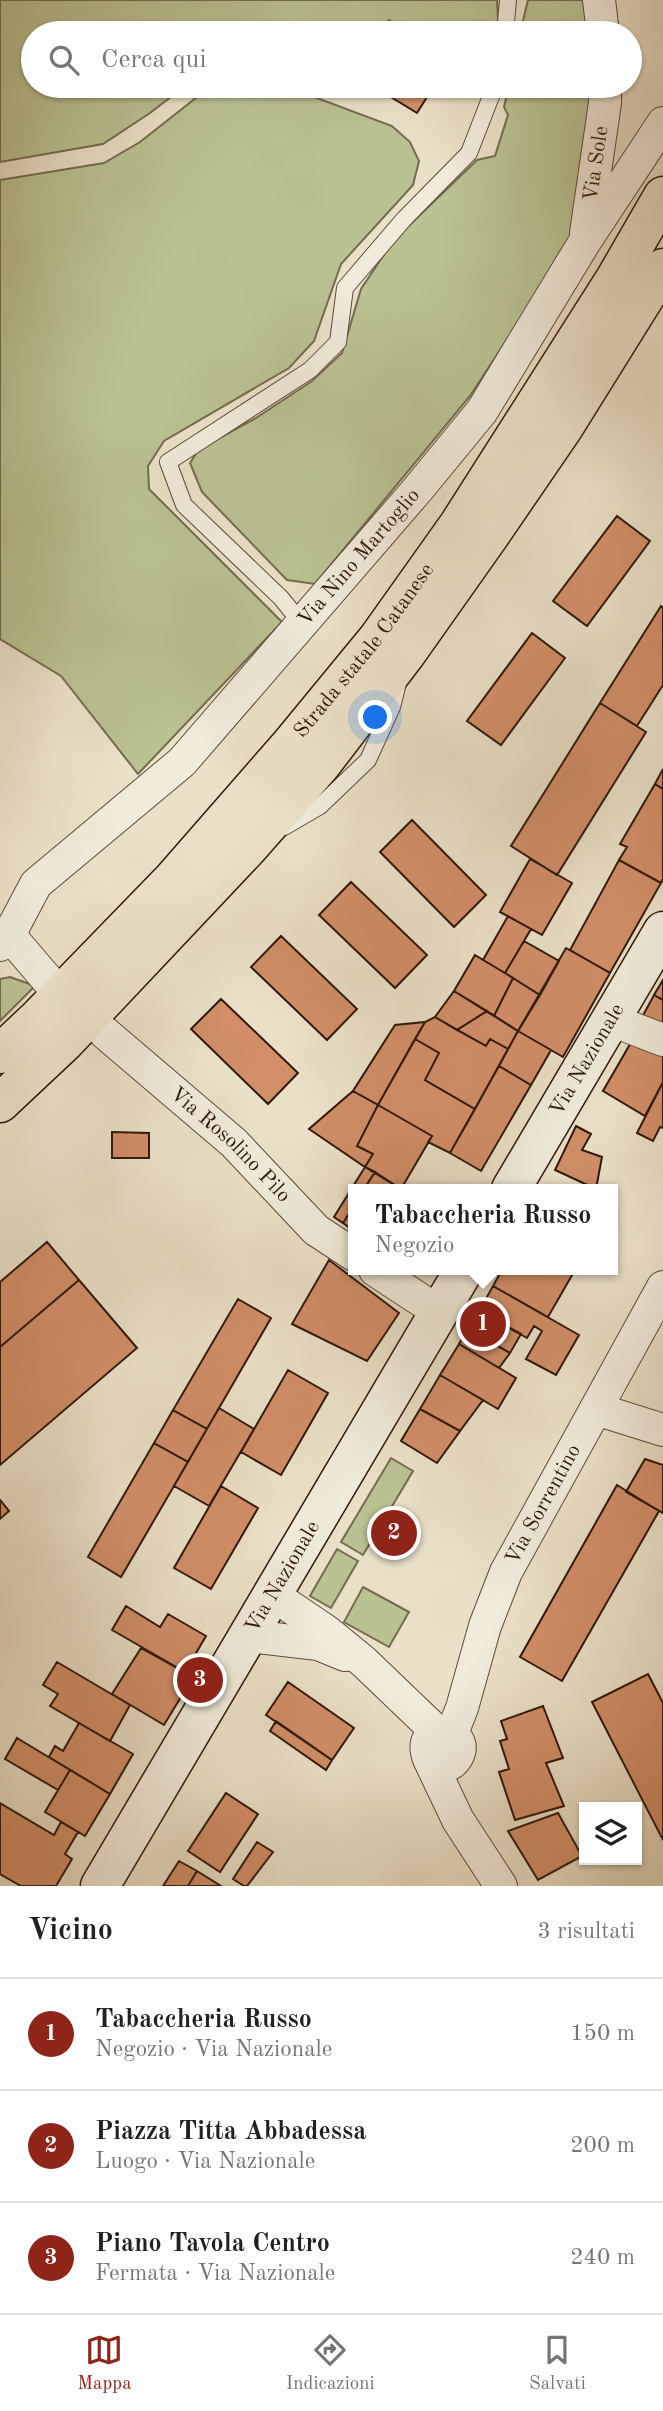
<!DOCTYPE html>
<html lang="it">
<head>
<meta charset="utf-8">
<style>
  :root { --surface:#fff; --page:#f2f2f2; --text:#202124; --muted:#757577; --line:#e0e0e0; --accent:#8f2418 }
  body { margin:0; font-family:"Old Standard TT",serif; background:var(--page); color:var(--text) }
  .controls { position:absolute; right:21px; bottom:21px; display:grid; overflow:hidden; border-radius:0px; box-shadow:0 2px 5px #0004 }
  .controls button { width:63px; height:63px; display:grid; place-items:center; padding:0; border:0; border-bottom:2px solid var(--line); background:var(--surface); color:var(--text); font:35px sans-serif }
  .you { position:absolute; left:376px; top:718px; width:24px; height:24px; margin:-18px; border:5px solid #fff; border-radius:50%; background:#1a73e8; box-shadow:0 0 0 10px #1a73e833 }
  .badge { display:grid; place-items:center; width:46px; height:46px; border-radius:50%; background:var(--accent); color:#fff; font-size:23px; font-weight:700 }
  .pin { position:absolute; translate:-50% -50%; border:4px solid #fff; box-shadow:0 2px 7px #0006 }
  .popup { position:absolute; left:348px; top:1184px; width:270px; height:91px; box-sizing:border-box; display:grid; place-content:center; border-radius:0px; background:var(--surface); filter:drop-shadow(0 2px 5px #0005); font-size:23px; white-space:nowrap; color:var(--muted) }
  .popup b { font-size:26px; color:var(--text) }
  .popup::after { content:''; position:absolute; left:50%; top:100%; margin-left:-14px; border:14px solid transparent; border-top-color:var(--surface) }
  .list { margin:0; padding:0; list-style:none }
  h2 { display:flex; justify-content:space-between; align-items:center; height:91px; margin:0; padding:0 28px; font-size:30px }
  h2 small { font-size:23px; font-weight:400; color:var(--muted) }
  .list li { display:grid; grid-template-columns:46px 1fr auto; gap:21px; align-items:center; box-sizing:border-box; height:112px; padding:0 28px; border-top:2px solid var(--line) }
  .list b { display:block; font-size:26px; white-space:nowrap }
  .list p { margin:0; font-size:23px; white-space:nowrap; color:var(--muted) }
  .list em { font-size:23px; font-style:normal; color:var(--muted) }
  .icon { flex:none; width:38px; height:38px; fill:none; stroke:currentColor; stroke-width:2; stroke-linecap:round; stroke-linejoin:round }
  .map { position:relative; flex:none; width:663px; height:1886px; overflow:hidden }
  .search { position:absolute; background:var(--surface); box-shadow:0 2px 5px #0004; left:21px; right:21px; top:21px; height:77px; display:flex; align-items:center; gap:18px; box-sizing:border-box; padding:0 24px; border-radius:38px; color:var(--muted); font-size:26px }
  .sheet { height:427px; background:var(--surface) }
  nav { display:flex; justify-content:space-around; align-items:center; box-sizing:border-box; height:98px; border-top:2px solid var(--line); background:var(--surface); font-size:19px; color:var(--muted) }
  nav a { display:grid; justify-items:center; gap:4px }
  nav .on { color:var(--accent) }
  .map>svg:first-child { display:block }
  .green { fill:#bac193; stroke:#746c4f; stroke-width:2 }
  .building { fill:#d18e68; stroke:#2f180b; stroke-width:2 }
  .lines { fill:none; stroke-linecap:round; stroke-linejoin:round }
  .lane-casing { stroke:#5e4a3a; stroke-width:18 }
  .street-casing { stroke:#5e4a3a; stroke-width:34 }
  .secondary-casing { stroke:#2f180b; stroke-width:41 }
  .primary-casing { stroke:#2f180b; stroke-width:41 }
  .lane { stroke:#f1ebdb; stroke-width:16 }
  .street { stroke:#f1ebdb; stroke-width:32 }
  .secondary { stroke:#f1ebdb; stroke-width:38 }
  .primary { stroke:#eae0c7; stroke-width:38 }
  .labels { text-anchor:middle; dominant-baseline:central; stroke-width:5; stroke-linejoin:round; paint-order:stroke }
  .street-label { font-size:21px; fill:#2f180b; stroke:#f1ebdb }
</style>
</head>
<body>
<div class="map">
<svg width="663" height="1886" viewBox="0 0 663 1886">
  <rect width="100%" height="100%" fill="#eae0c7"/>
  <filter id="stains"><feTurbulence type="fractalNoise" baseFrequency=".00286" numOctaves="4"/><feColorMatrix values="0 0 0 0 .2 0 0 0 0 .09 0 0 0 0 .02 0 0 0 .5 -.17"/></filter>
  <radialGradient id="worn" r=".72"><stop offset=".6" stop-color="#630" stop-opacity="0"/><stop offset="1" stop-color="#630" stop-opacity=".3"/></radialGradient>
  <path class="green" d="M0 0H497L498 19 495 33H407L389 20 378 33H33V86H185L150 113 103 144 0 162Z
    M528 0H586L592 33H520Z
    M211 86H285L392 126 410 142 419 161 413 185 341 264 314 341 289 368 164 441 148 466 149 489 282 622 138 774 61 676 0 639V180L104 163 140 142Z
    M509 86H593L576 234 470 396 315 584 287 580 202 492 190 463 199 449 256 418 312 381 342 353 361 289 393 241 477 160 495 156 508 115 504 107Z
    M10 977 35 986 0 1021V979Z
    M391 1458 413 1471 363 1555 341 1542Z
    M337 1549 358 1561 331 1608 310 1596Z
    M363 1587 409 1612 389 1647 344 1622Z"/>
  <path class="building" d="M373 86H434L417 113Z
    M617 516 650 541 587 626 553 601Z
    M661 606 663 608V685L637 726 600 703Z
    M532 633 565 658 501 745 467 721Z
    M600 703 646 732 557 875 511 846Z
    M663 769V789L655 784Z
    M655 784 663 789V879L661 883 619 860 627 847 620 844Z
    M412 820 486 895 454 927 380 852Z
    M530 859 572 883 542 935 500 912Z
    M619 860 661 883 610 973 570 950Z
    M351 882 427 955 395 988 319 915Z
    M508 916 531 929 505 973 483 960Z
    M281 936 357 1009 327 1040 251 967Z
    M524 941 559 961 540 995 505 973Z
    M566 948 610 973 563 1057 518 1031Z
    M475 955 513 978 494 1016 454 991Z
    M513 978 540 995 518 1031 494 1016Z
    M663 980V1000L654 995Z
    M454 991 487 1011 457 1030 435 1017Z
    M654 995 663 1000V1029L640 1021Z
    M221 999 298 1073 268 1104 191 1029Z
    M487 1011 518 1031 508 1049 490 1039 486 1046 457 1030Z
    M435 1017 486 1046 490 1039 508 1049 475 1109 425 1080 439 1053 415 1039 425 1022Z
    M425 1022 378 1105 353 1091 395 1025Z
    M518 1031 551 1050 531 1085 499 1066Z
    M415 1039 439 1053 425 1080 475 1109 450 1153 428 1142 432 1136 378 1105Z
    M633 1039 663 1051V1082L645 1116 603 1091Z
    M499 1066 531 1085 481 1171 450 1153Z
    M663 1082V1128L660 1127 653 1141 637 1133Z
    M353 1091 378 1105 357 1146 373 1154 365 1167 309 1129Z
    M378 1105 432 1136 401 1189 365 1167 373 1154 357 1146Z
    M576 1126 591 1134 582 1150 602 1157 596 1189 555 1170Z
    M112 1132 149 1133V1158H112Z
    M365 1167 375 1172 364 1189H354V1206L343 1223 334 1217Z
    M375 1172 401 1189H364Z
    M354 1206V1231L343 1223Z
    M47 1242 79 1280 0 1347V1282Z
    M329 1260 399 1313 367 1361 292 1324Z
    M502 1270H575L548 1317 493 1286Z
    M79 1280 137 1348 0 1465V1347Z
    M493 1286 579 1335 556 1375 526 1359 542 1331 534 1326 527 1338 479 1311Z
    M238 1299 271 1318 207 1429 173 1410Z
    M479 1311 521 1334 510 1353 468 1329Z
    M468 1329 510 1353 499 1368 459 1344Z
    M459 1344 516 1378 498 1409 440 1375Z
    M288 1370 328 1393 281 1475 241 1452Z
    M440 1375 483 1400 460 1431 420 1409Z
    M219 1408 254 1429 209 1506 174 1486Z
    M420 1409 460 1431 437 1463 401 1441Z
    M173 1410 207 1429 188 1462 154 1443Z
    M154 1443 188 1462 121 1577 88 1557Z
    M645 1459 663 1465V1513L626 1492Z
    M617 1485 659 1511 562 1681 520 1657Z
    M221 1486 258 1508 211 1589 174 1568Z
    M0 1500 9 1511 0 1519Z
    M126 1606 160 1627 168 1614 206 1636 185 1672 112 1630Z
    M141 1648 193 1677 164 1725 112 1694Z
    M57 1662 130 1705 110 1741 50 1706 58 1694 43 1685Z
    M648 1674 663 1703V1840L592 1702Z
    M288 1682 354 1728 332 1760 266 1715Z
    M543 1706 563 1758 546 1763 564 1806 515 1820 499 1772 509 1769 500 1741 507 1739 501 1721Z
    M276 1721 332 1760 326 1770 270 1731Z
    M79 1723 133 1754 110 1794 49 1757 55 1746 63 1751Z
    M17 1738 70 1770 58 1790 5 1759Z
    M70 1770 110 1794 85 1836 45 1812Z
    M226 1793 258 1814 220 1872 188 1851Z
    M0 1803 54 1835 61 1822 78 1832 65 1854 72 1859 56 1886H21L0 1874Z
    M558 1813 582 1856 538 1880 508 1831Z
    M257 1842 273 1852 247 1886H244L233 1879Z
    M179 1861 197 1871 188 1886H163Z
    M197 1871 221 1886H188Z"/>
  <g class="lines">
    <g class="lane-casing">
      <path id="lane" d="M505 33 508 0
        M302 624 281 598 184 505 168 462 310 370 338 342 345 288 404 219 469 153 495 86
        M284 827 320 806 368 760 392 707 398 683"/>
    </g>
    <g class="street-casing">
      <g id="street">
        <path d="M599 0 603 33"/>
        <path id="s1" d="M586 233 605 103V86"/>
        <path d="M9 935 51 984"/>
        <path id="s2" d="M0 945 9 935 36 884 182 762 418 489 482 411 584 243 663 123"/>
        <path d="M611 1020 663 1040"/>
        <path id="s3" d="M105 1033 234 1143 316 1230 354 1255"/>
        <path d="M375 1270 439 1312"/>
        <path d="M596 1409 663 1430"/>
        <path d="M273 1595 326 1631 364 1662 437 1732"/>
        <path d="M248 1636 318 1644 345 1655"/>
        <path id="s4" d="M450 1733 456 1723 462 1708 485 1626 506 1572 663 1287"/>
        <path d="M429 1759C437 1766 450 1769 457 1757 473 1729 414 1719 429 1759L458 1820 501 1886"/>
      </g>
    </g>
    <g class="secondary-casing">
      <g id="secondary">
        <path id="s5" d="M511 1189 663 931"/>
        <path id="s6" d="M100 1886 464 1270"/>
      </g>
    </g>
    <g class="primary-casing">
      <g id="primary">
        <path id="s7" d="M0 1054 39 1017 173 879 290 745 378 638 459 524 615 279 663 196"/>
        <path d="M0 1103 65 1042 249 847 321 765 406 654 488 538 564 427 663 268"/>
      </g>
    </g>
    <use href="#lane" class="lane"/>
    <use href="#street" class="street"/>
    <use href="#secondary" class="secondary"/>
    <use href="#primary" class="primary"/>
  </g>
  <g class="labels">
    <g class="street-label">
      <text stroke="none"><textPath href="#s1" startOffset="70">Via Sole</textPath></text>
      <text stroke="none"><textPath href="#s2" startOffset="532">Via Nino Martoglio</textPath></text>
      <text stroke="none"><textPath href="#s7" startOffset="544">Strada statale Catanese</textPath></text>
      <text stroke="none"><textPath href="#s5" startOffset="150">Via Nazionale</textPath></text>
      <text stroke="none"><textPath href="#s3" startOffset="168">Via Rosolino Pilo</textPath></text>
      <text stroke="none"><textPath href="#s4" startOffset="248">Via Sorrentino</textPath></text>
      <text stroke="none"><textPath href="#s6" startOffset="359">Via Nazionale</textPath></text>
    </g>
  </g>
  <rect width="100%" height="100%" filter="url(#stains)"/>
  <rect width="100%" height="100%" fill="url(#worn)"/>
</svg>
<div class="controls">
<button><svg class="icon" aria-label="layers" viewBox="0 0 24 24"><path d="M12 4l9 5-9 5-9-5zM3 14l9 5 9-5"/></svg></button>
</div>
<div class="you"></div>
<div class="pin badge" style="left:483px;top:1324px">1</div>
<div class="popup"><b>Tabaccheria Russo</b>Negozio</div>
<div class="pin badge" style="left:394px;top:1533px">2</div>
<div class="pin badge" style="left:200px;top:1680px">3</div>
<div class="search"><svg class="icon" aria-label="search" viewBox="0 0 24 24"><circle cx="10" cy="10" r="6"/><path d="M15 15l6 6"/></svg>Cerca qui</div>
</div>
<section class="sheet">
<h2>Vicino<small>3 risultati</small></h2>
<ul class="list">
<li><span class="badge">1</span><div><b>Tabaccheria Russo</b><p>Negozio · Via Nazionale</p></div><em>150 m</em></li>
<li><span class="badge">2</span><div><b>Piazza Titta Abbadessa</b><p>Luogo · Via Nazionale</p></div><em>200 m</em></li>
<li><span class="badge">3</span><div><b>Piano Tavola Centro</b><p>Fermata · Via Nazionale</p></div><em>240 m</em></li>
</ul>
</section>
<nav>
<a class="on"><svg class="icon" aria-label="map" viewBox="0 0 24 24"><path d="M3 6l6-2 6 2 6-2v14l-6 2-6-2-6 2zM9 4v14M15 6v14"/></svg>Mappa</a>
<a><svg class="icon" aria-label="directions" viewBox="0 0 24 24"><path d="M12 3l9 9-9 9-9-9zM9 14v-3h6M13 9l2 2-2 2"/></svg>Indicazioni</a>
<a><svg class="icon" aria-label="saved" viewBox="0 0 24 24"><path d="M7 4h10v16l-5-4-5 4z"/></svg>Salvati</a>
</nav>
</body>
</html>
